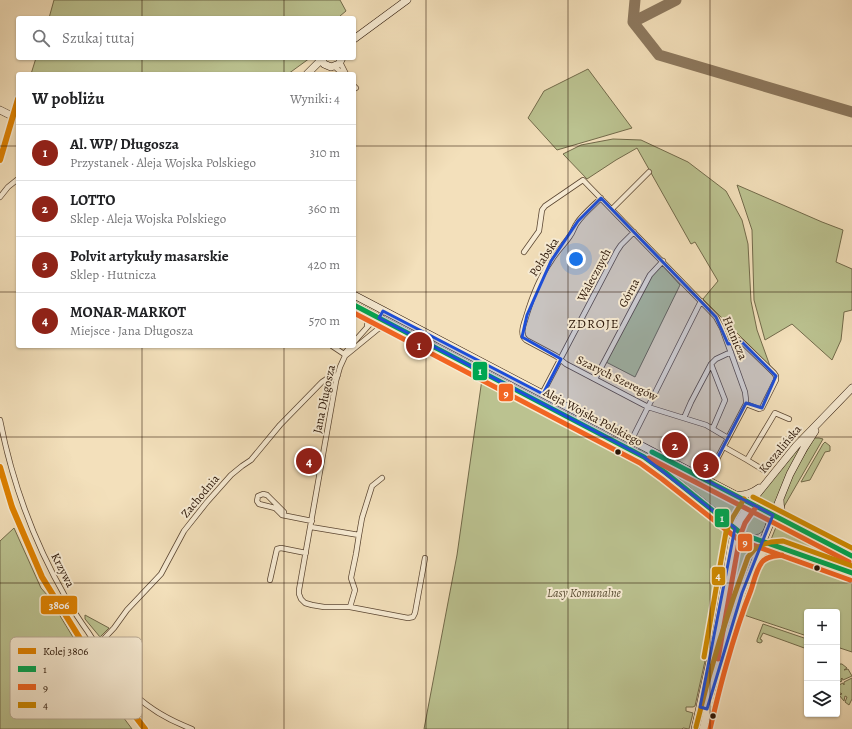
<!DOCTYPE html>
<html lang="pl">
<head>
<meta charset="utf-8">
<style>
  :root { --surface:#fff; --page:#f6f6f6; --text:#202124; --muted:#757577; --line:#e0e0e0; --accent:#8f2418 }
  body { margin:0; font-family:Alegreya,serif; background:var(--page); color:var(--text) }
  .controls { position:absolute; right:12px; bottom:12px; display:grid; overflow:hidden; border-radius:4px; box-shadow:0 1px 3px #0004 }
  .controls button { width:36px; height:36px; display:grid; place-items:center; padding:0; border:0; border-bottom:1px solid var(--line); background:var(--surface); color:var(--text); font:20px sans-serif }
  .you { position:absolute; left:576px; top:259px; width:14px; height:14px; margin:-10px; border:3px solid #fff; border-radius:50%; background:#1a73e8; box-shadow:0 0 0 6px #1a73e833 }
  .badge { display:grid; place-items:center; width:26px; height:26px; border-radius:50%; background:var(--accent); color:#fff; font-size:13px; font-weight:700 }
  .pin { position:absolute; translate:-50% -50%; border:2px solid #fff; box-shadow:0 1px 4px #0006 }
  .list { margin:0; padding:0; list-style:none }
  h2 { display:flex; justify-content:space-between; align-items:center; height:52px; margin:0; padding:0 16px; font-size:17px }
  h2 small { font-size:13px; font-weight:400; color:var(--muted) }
  .list li { display:grid; grid-template-columns:26px 1fr auto; gap:12px; align-items:center; box-sizing:border-box; height:56px; padding:0 16px; border-top:1px solid var(--line) }
  .list b { display:block; font-size:15px; white-space:nowrap }
  .list p { margin:0; font-size:13px; white-space:nowrap; color:var(--muted) }
  .list em { font-size:13px; font-style:normal; color:var(--muted) }
  .icon { flex:none; width:22px; height:22px; fill:none; stroke:currentColor; stroke-width:2; stroke-linecap:round; stroke-linejoin:round }
  .map { position:relative; flex:none; width:852px; height:729px; overflow:hidden }
  .search { position:absolute; background:var(--surface); box-shadow:0 1px 3px #0004; left:16px; top:16px; width:340px; height:44px; display:flex; align-items:center; gap:10px; box-sizing:border-box; padding:0 14px; border-radius:4px; color:var(--muted); font-size:15px }
  .panel { position:absolute; background:var(--surface); box-shadow:0 1px 3px #0004; left:16px; top:72px; width:340px; height:276px; border-radius:4px }
  .map>svg:first-child { display:block }
  .green { fill:#bbc290; stroke:#726a4a }
  .lines { fill:none; stroke-linecap:round; stroke-linejoin:round }
  .taxiway { stroke:#8e7a60; stroke-width:11 }
  .street-casing { stroke:#5b4632; stroke-width:6 }
  .secondary-casing { stroke:#281305; stroke-width:8 }
  .street { stroke:#f7ebd3; stroke-width:4.5 }
  .secondary { stroke:#f7ebd3; stroke-width:7 }
  .bus-1-casing { stroke:#f7ebd3; stroke-width:8 }
  .bus-2-casing { stroke:#f7ebd3; stroke-width:8 }
  .bus-3-casing { stroke:#f7ebd3; stroke-width:8 }
  .bus-1 { stroke:#00a651; stroke-width:5 }
  .bus-2 { stroke:#f26522; stroke-width:5 }
  .bus-3 { stroke:#ce8901; stroke-width:5 }
  .rail-1-casing { stroke:#f7ebd3; stroke-width:9 }
  .rail-1 { stroke:#df8201; stroke-width:6 }
  .marked { fill:#1d4ed8; fill-opacity:0.2; stroke:#1d4ed8; stroke-width:3; stroke-linejoin:round }
  .grid { fill:none; stroke:#281305; stroke-width:1; stroke-opacity:0.55 }
  .bus-dot { fill:#281305; stroke:#f7ebd3; stroke-width:1.5 }
  .labels { text-anchor:middle; dominant-baseline:central; stroke-width:4; stroke-linejoin:round; paint-order:stroke }
  .street-label { font-size:12px; fill:#281305; stroke:#f7ebd3 }
  .park-label { font-size:12px; font-style:italic; fill:#5b5036; stroke:#f7ebd3 }
  .neighbourhood-label { font-size:13px; letter-spacing:1px; fill:#281305; stroke:#f7ebd3 }
  .key { fill:#f7ebd3; stroke:#b9aa95; stroke-width:1 }
  .key-label { font-size:11px; fill:#281305 }
  .line-badge { stroke:#f7ebd3; stroke-width:1.5 }
  .badge-label { font-size:11px; text-anchor:middle; font-weight:bold; fill:#fff }
</style>
</head>
<body>
<div class="map">
<svg width="852" height="729" viewBox="0 0 852 729">
  <rect width="100%" height="100%" fill="#f3e0bb"/>
  <filter id="stains"><feTurbulence type="fractalNoise" baseFrequency=".005" numOctaves="4"/><feColorMatrix values="0 0 0 0 .2 0 0 0 0 .09 0 0 0 0 .02 0 0 0 .5 -.17"/></filter>
  <radialGradient id="worn" r=".72"><stop offset=".6" stop-color="#630" stop-opacity="0"/><stop offset="1" stop-color="#630" stop-opacity=".3"/></radialGradient>
  <path class="green" d="M54 0H340L346 11 340 16 341 18H49Z
    M36 58H310L288 74H31Z
    M588 69 632 128 557 150 528 118 544 91Z
    M613 139 641 140 688 162 726 191 742 220 748 244 751 301 757 330 770 366 703 299 718 281 695 242 691 244 637 148 616 160 587 179 563 154 581 145Z
    M737 185 822 222 843 230 836 262 852 269V310L844 312 841 340 832 360 792 324 765 340 754 300 752 230Z
    M661 266H663L680 285 635 377 606 362 652 274Z
    M482 379 499 391 525 402 571 427 633 458 659 476 713 520 723 530 722 540 721 574 711 634 695 706 693 707H686V711L693 713 689 729 683 728 682 729H424L457 555Z
    M806 437 773 509 756 500Z
    M815 438H819L823 439 782 510 783 497 791 477 813 440Z
    M825 442 830 446V451L825 452 810 480 801 482 823 444Z
    M640 448 705 482 740 503 728 519 638 451Z
    M742 523a12 12 0 1 1 24 0a12 12 0 1 1-24 0Z
    M778 522C802 535 828 546 852 559V570L770 542Z
    M14 528 41 588 48 596 82 652 78 661 85 666 132 729H0V541Z
    M734 540 746 545 757 548 725 640 718 638Z
    M766 553H776L804 562 828 571 852 579V652L837 647V612H807V636L741 614C746 601 757 561 766 553Z
    M85 615 109 628 100 637 85 619Z
    M763 624 807 639V649L763 633 760 639 762 640V642L760 643 757 642V640Z
    M717 640 724 642 705 705H704L703 703Z
    M837 664 838 667 839 666V664H842L847 668 844 670 848 669 852 676 843 680 842 678 841 679 842 681 837 683Z
    M852 678V699L849 705 845 702 847 697 845 696 844 701 839 695 842 694 841 693 838 694 837 692V686L843 683 844 685V682Z"/>
  <g class="lines">
    <path class="taxiway" d="M635 0 633 22 659 55 852 112
      M633 22 676 0"/>
    <g class="street-casing">
      <path id="street" d="M340 62 346 74
        M334 66 343 74
        M354 86 356 88
        M0 197 8 187 18 179
        M601 198C593 206 583 214 577 223 574 227 573 232 570 236 564 245 556 252 551 261 539 278 532 297 526 317 524 324 519 334 526 340L556 356 566 364 648 407 706 425 728 438
        M612 209 649 172
        M524 252 539 231 542 210 545 206 583 180 716 317 722 328 745 392 746 400V404L706 480
        M364 312 368 317 367 327
        M378 329 379 318 383 311
        M354 342 370 324 379 318
        M728 344 738 340 742 342 774 373 776 376V380L762 408 759 409 746 404
        M332 346 344 354
        M344 354 345 356 340 367 336 381 299 590V594L301 599 305 603 312 605 324 607H350L408 618 413 617 415 613 425 558
        M344 354 351 346
        M345 356 378 329 384 326H392
        M711 364 725 400 713 428
        M595 379 650 275 663 261
        M542 394 617 251 621 245 634 232
        M684 418 691 402 711 364 716 359 731 352
        M0 420C12 482 35 544 66 598 73 610 80 621 88 632 103 655 114 675 135 695 151 710 171 721 192 729
        M631 441 701 301
        M724 447 747 460 775 413 789 419
        M747 460 765 471
        M282 515 284 512 267 495 263 494 258 496 257 501 259 504 275 508 282 515 312 521
        M311 527 359 535 362 518 372 486 382 478
        M270 580 277 549 281 548 306 553
        M350 607 355 590 351 578 356 554 359 535
        M97 646 114 628 127 610 161 574 184 531 207 502 231 475 242 466 251 460 280 425 322 382 328 378 338 375"/>
    </g>
    <g class="secondary-casing">
      <path id="secondary" d="M354 39 407 0
        M321 58 324 64 331 67 339 64 342 58
        M307 74 319 62 321 58
        M0 110 18 119
        M354 295 852 556
        M354 305 644 457 666 473 742 534 750 537 852 573
        M737 495C746 496 752 493 759 488
        M780 499C780 508 781 515 787 521
        M757 557 765 551 778 549
        M695 729 715 638 732 542 737 524 750 503 796 446 852 388
        M703 729 712 690 742 593 790 474 804 448 815 431"/>
    </g>
    <use href="#street" class="street"/>
    <use href="#secondary" class="secondary"/>
    <g class="bus-1-casing">
      <path id="bus-1" d="M354 305 644 457 666 473 742 534 852 573
        M652 452 852 556"/>
    </g>
    <g class="bus-2-casing">
      <path id="bus-2" d="M354 313 640 463 662 479 739 540 850 580
        M649 458 849 562
        M718 659 740 536 745 523 756 507
        M710 729C715 708 720 687 726 666 733 641 741 615 751 590 754 581 756 570 762 562 767 556 775 556 782 555"/>
    </g>
    <g class="bus-3-casing">
      <path id="bus-3" d="M753 497 852 548
        M704 657 726 532 733 517 744 499
        M696 727C710 669 727 613 748 557L754 550 762 545 771 542 783 541 852 566"/>
    </g>
    <use href="#bus-1" class="bus-1"/>
    <use href="#bus-2" class="bus-2"/>
    <use href="#bus-3" class="bus-3"/>
    <g class="rail-1-casing">
      <path id="rail-1" d="M0 160 18 99
        M0 467 12 507 42 577 89 653 115 690 145 729"/>
    </g>
    <use href="#rail-1" class="rail-1"/>
  </g>
  <path class="marked" d="M601 198 716 317 728 344 742 342 776 376 762 408 746 403 706 480 773 515 742 593 707 709 700 707 735 528 644 457 379 318 383 311 543 394 561 359 522 337 527 315 551 261 578 221Z"/>
  <path class="grid" d="M142 0V18M284 0V18M426 0V729M568 0V729M710 0V729M142 58V74M284 58V74M0 146H18M354 146H852M0 292H18M354 292H852M142 346V729M284 346V729M0 437H852M0 583H852"/>
  <g class="bus-dot">
    <circle cx="618" cy="452" r="3.5"/>
    <circle cx="817" cy="568" r="3.5"/>
    <circle cx="713" cy="716" r="3.5"/>
  </g>
  <g class="labels">
    <g class="street-label">
      <text transform="translate(544 257) rotate(-57)">Połabska</text>
      <text transform="translate(594 275) rotate(-62)">Walecznych</text>
      <text transform="translate(629 293) rotate(-62)">Górna</text>
      <text transform="translate(735 338) rotate(67)">Hutnicza</text>
      <text transform="translate(617 378) rotate(26)">Szarych Szeregów</text>
      <text transform="translate(324 399) rotate(-78)">Jana Długosza</text>
      <text transform="translate(593 417) rotate(28)">Aleja Wojska Polskiego</text>
      <text transform="translate(780 449) rotate(-50)">Koszalińska</text>
      <text transform="translate(200 496) rotate(-50)">Zachodnia</text>
      <text transform="translate(63 570) rotate(63)">Krzywa</text>
    </g>
    <g class="park-label">
      <text x="584" y="593">Lasy Komunalne</text>
    </g>
    <g class="neighbourhood-label">
      <text x="594" y="323">ZDROJE</text>
    </g>
  </g>
  <rect x="10" y="637" width="132" height="82" rx="6" class="key"/>
  <rect x="18" y="648" width="18" height="6" fill="#df8201"/>
  <rect x="18" y="666" width="18" height="6" fill="#00a651"/>
  <rect x="18" y="684" width="18" height="6" fill="#f26522"/>
  <rect x="18" y="702" width="18" height="6" fill="#ce8901"/>
  <g class="key-label">
    <text x="43" y="655">Kolej 3806</text>
    <text x="43" y="673">1</text>
    <text x="43" y="691">9</text>
    <text x="43" y="709">4</text>
  </g>
  <g class="line-badge">
    <rect x="472" y="361" width="16" height="20" rx="4" fill="#00a651"/>
    <rect x="498" y="383" width="16" height="19" rx="4" fill="#f26522"/>
    <rect x="714" y="508" width="16" height="20" rx="4" fill="#00a651"/>
    <rect x="737" y="533" width="16" height="19" rx="4" fill="#f26522"/>
    <rect x="711" y="566" width="15" height="20" rx="4" fill="#ce8901"/>
    <rect x="40" y="595" width="38" height="20" rx="4" fill="#df8201"/>
  </g>
  <g class="badge-label">
    <text x="480" y="375">1</text>
    <text x="506" y="397">9</text>
    <text x="722" y="522">1</text>
    <text x="745" y="546">9</text>
    <text x="718" y="580">4</text>
    <text x="59" y="609">3806</text>
  </g>
  <rect width="100%" height="100%" filter="url(#stains)"/>
  <rect width="100%" height="100%" fill="url(#worn)"/>
</svg>
<div class="controls">
<button>+</button>
<button>−</button>
<button><svg class="icon" aria-label="layers" viewBox="0 0 24 24"><path d="M12 4l9 5-9 5-9-5zM3 14l9 5 9-5"/></svg></button>
</div>
<div class="you"></div>
<div class="pin badge" style="left:419px;top:345px">1</div>
<div class="pin badge" style="left:675px;top:445px">2</div>
<div class="pin badge" style="left:706px;top:465px">3</div>
<div class="pin badge" style="left:309px;top:461px">4</div>
<div class="search"><svg class="icon" aria-label="search" viewBox="0 0 24 24"><circle cx="10" cy="10" r="6"/><path d="M15 15l6 6"/></svg>Szukaj tutaj</div>
<section class="panel">
<h2>W pobliżu<small>Wyniki: 4</small></h2>
<ul class="list">
<li><span class="badge">1</span><div><b>Al. WP/ Długosza</b><p>Przystanek · Aleja Wojska Polskiego</p></div><em>310 m</em></li>
<li><span class="badge">2</span><div><b>LOTTO</b><p>Sklep · Aleja Wojska Polskiego</p></div><em>360 m</em></li>
<li><span class="badge">3</span><div><b>Polvit artykuły masarskie</b><p>Sklep · Hutnicza</p></div><em>420 m</em></li>
<li><span class="badge">4</span><div><b>MONAR-MARKOT</b><p>Miejsce · Jana Długosza</p></div><em>570 m</em></li>
</ul>
</section>
</div>
</body>
</html>
